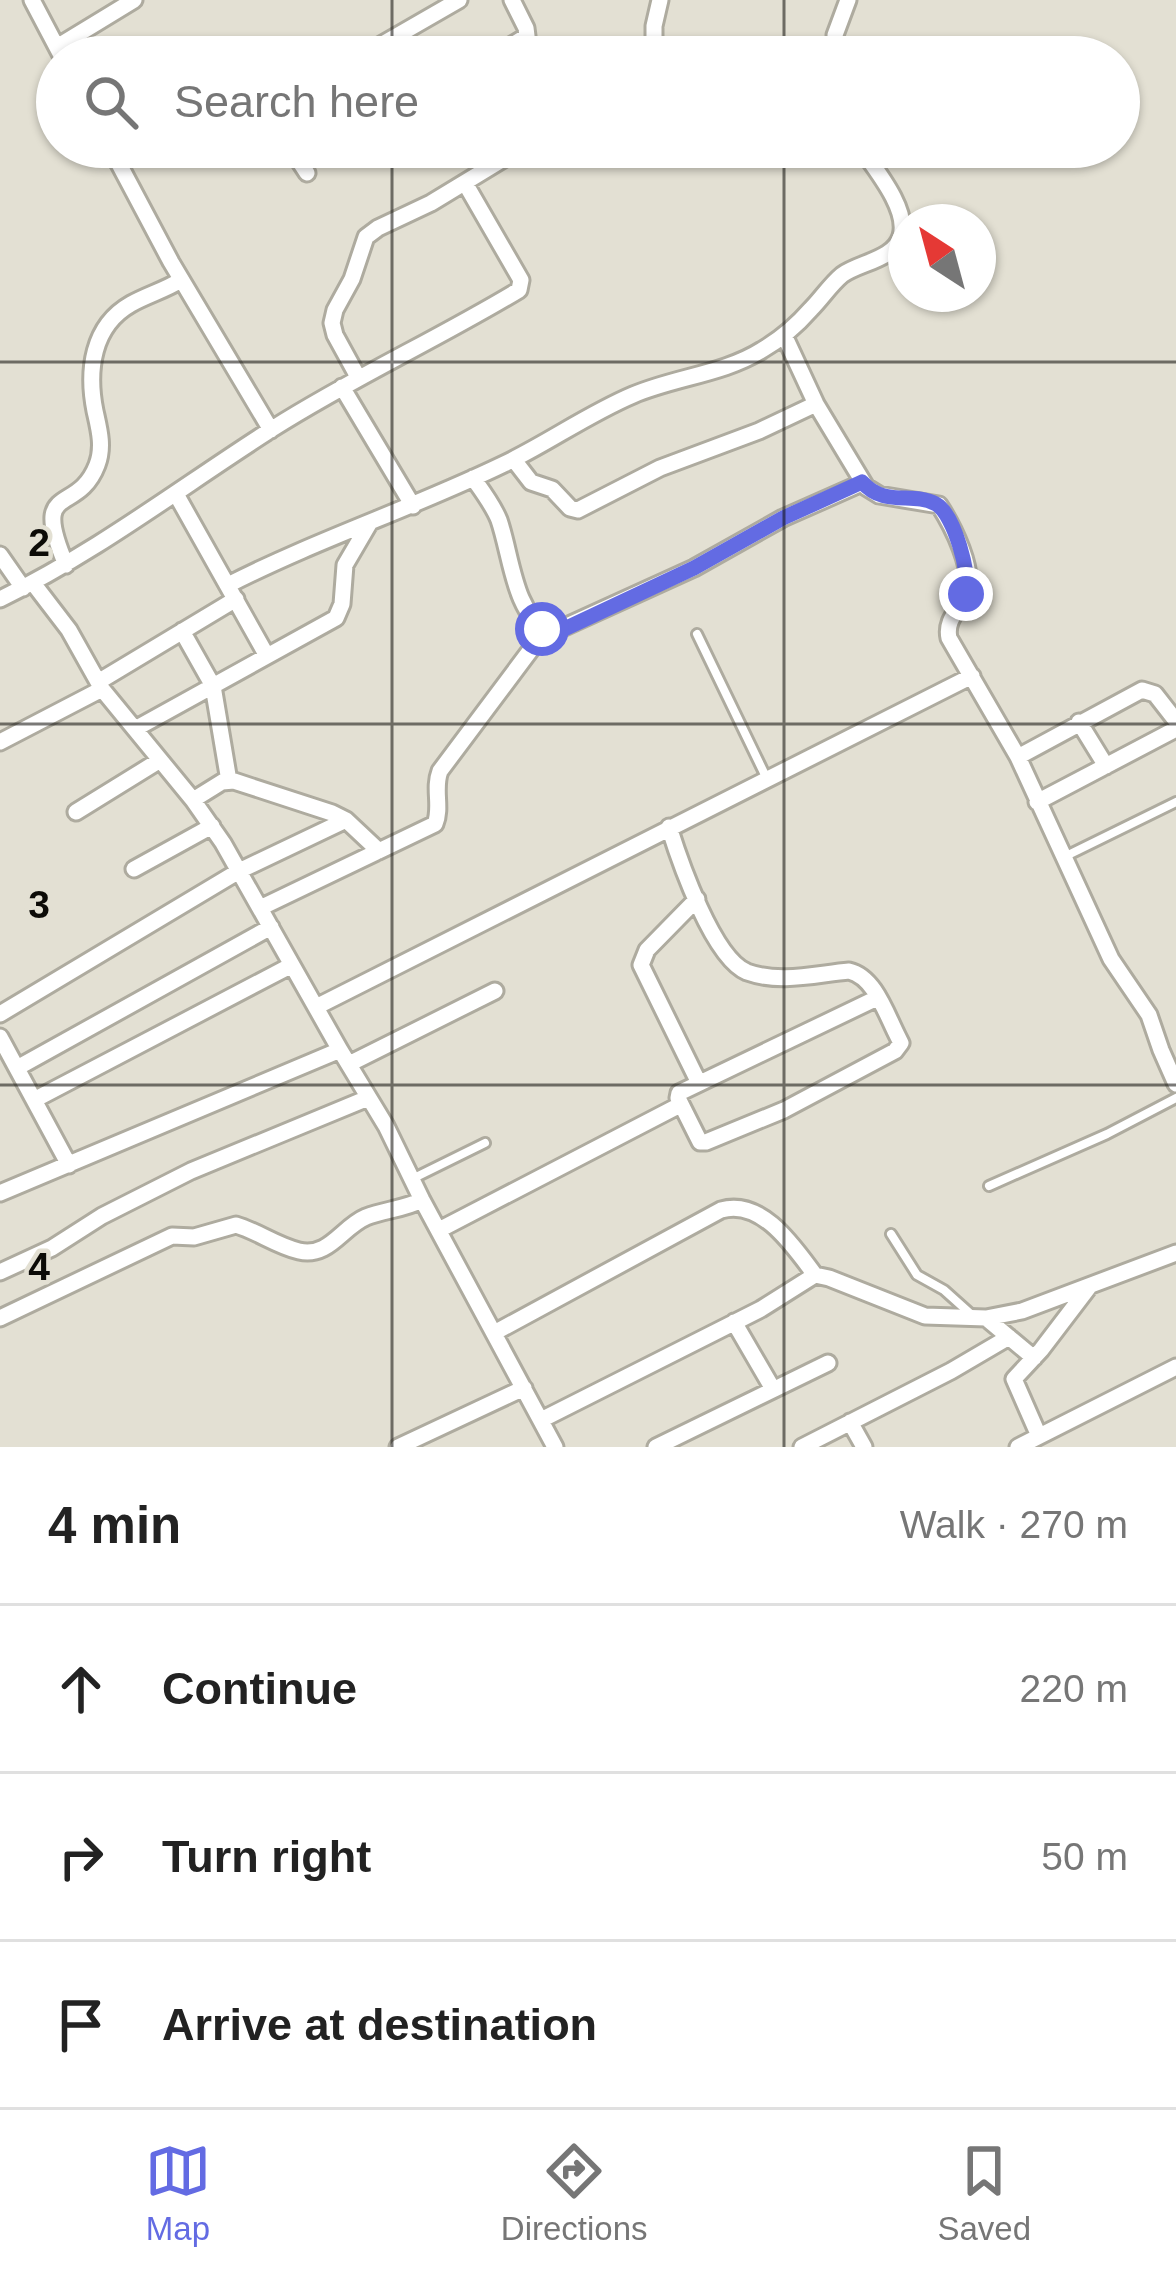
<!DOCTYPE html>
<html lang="en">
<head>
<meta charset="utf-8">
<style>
  :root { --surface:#fff; --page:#f6f6f6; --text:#222; --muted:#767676; --line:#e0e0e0; --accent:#636be3 }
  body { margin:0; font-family:Arial,sans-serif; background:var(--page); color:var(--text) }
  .compass { position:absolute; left:888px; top:204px; width:108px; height:108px; border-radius:50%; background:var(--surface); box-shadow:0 3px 9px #0004; rotate:324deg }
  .stop { position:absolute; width:36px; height:36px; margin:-27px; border:9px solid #636be3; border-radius:50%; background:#fff }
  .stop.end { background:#636be3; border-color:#fff; box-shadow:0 3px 12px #0008 }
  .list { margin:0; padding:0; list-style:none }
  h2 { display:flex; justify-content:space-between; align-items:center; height:156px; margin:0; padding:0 48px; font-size:51px }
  h2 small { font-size:39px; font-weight:400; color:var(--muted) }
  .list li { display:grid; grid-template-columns:78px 1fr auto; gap:36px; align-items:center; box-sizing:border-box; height:168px; padding:0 48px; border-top:3px solid var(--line) }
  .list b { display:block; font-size:45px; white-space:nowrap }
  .list em { font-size:39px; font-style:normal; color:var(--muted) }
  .icon { flex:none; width:66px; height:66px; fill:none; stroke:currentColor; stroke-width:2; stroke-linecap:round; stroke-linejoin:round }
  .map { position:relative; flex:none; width:1176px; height:1447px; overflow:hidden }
  .search { position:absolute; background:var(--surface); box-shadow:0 3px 9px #0004; left:36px; right:36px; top:36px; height:132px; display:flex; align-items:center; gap:30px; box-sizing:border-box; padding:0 42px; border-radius:66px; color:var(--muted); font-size:45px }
  .sheet { height:660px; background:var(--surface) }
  nav { display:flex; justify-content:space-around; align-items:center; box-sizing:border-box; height:168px; border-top:3px solid var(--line); background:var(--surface); font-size:33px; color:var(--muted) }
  nav a { display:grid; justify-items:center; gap:6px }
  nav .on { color:var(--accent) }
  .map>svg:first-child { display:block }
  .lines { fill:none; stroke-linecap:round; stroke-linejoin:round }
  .service-casing { stroke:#aeab9f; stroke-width:14 }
  .minor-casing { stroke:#aeab9f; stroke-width:21 }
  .service { stroke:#fff; stroke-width:8 }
  .minor { stroke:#fff; stroke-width:15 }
  .route { stroke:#636be3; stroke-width:15 }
  .grid { fill:none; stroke:#0c0b07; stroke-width:3; stroke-opacity:0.55 }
  .grid-label { font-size:39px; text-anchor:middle; font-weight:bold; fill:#0c0b07; stroke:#e3e0d3; stroke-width:9; stroke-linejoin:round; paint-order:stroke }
</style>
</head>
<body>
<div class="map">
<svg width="1176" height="1447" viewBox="0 0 1176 1447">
  <rect width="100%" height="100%" fill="#e3e0d3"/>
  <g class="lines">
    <g class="service-casing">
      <path id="service" d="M697 634 767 779
        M1064 857 1176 802
        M412 1179 485 1143
        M989 1186 1107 1134 1176 1098
        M891 1234 917 1275 944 1290 973 1316"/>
    </g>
    <g class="minor-casing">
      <path id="minor" d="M32 0 62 57
        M57 47 134 0
        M360 57 459 0
        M492 57 527 36 526 28 512 0
        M654 57V26L660 0
        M836 57 835 35 848 0
        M110 147 171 262 271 430
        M290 147 307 173
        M118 163 151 147
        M784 335 816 404 866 487 879 495 939 505C952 525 976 571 966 595 959 610 945 620 949 638L1018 757 1111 959 1149 1015 1161 1050 1176 1084
        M358 377 335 335 332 323 335 310 352 279 366 237 378 228 431 203 523 147
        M342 387 413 506
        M514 460 531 482 552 489 570 508 578 510 660 468 759 431 816 404
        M473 478C483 492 493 505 499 520 512 558 513 610 549 634L694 568 783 518 862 483
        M176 494 267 656
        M0 555 23 588
        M66 565C30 480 77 517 97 465 104 447 99 429 95 411 87 371 92 326 131 304 147 295 165 290 181 280
        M33 583 69 630 102 689
        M228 585C318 539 413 508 504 464 548 443 588 414 633 395 675 377 724 374 762 350 781 339 797 325 811 309 822 298 830 285 842 275 860 262 894 260 901 236 909 209 875 169 860 147
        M0 599C97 552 181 487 272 429 352 378 438 339 519 290L521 280 465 183
        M182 631 213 686 229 781
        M98 682 236 599
        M1079 722 1106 766
        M135 729 336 618 342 604 345 565 369 524
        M0 742 102 689 193 800 223 843 340 1050
        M1018 757 1142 690 1155 694 1176 721
        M193 800 222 782 234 781 332 813 346 820 379 851
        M1037 802 1176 729
        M76 812 160 760
        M669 827C680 862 713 958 747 972 780 984 816 974 849 971 875 977 886 1014 898 1037L901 1043 895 1051 784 1110 706 1142H700L678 1098 679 1093 877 998
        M134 869 212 826
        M697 899 647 950 641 965 699 1083
        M260 908 435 824C442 807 433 789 440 771L544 632
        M316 1007 972 676
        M0 1014 239 871 346 820
        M0 1037 69 1165
        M349 1064 495 991
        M17 1068 271 927
        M34 1100 292 965
        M0 1193 340 1050 386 1126 422 1200 555 1447
        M439 1230 680 1105
        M0 1272 52 1248 102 1216 191 1171 368 1098
        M0 1318 172 1236 194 1237 236 1225C257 1231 277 1246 299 1251 329 1258 342 1227 366 1217 384 1210 404 1209 422 1200
        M986 1318 1034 1358
        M734 1322 773 1389
        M494 1333 721 1210C762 1198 794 1247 815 1275
        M541 1420 761 1309 815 1275 829 1278 925 1316 986 1318 1022 1311 1176 1253
        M850 1422 864 1447
        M1039 1436 1014 1379 1041 1350 1089 1287
        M398 1447 524 1388
        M656 1447 828 1363
        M802 1447 951 1371 1009 1337
        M1018 1447 1176 1367"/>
    </g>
    <use href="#service" class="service"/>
    <use href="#minor" class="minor"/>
  </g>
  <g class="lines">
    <path class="route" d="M542 629 550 634 558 632 694 568 783 518 862 482C885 508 912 491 936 504 954 514 971 575 966 594"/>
  </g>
  <path class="grid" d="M392 0V57M784 0V57M392 147V1447M784 147V1447M0 362H1176M0 724H1176M0 1085H1176"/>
  <g class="grid-label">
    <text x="39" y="556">2</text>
    <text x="39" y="918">3</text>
    <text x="39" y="1280">4</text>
  </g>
</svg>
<svg class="compass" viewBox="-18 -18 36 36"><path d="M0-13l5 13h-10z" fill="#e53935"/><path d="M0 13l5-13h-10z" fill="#767676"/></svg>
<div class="stop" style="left:542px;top:629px"></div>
<div class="stop end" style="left:966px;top:594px"></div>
<div class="search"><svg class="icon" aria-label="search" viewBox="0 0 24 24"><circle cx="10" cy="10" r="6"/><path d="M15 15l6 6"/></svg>Search here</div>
</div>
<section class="sheet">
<h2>4 min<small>Walk · 270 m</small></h2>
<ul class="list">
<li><svg class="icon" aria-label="ahead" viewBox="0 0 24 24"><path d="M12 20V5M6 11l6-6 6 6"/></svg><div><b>Continue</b></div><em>220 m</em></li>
<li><svg class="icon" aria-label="right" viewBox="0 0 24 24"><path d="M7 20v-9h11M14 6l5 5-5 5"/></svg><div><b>Turn right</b></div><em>50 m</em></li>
<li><svg class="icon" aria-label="arrive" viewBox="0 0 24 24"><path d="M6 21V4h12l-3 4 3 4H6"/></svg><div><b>Arrive at destination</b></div></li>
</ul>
</section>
<nav>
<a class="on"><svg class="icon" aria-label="map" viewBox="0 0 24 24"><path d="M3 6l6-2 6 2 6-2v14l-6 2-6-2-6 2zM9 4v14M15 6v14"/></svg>Map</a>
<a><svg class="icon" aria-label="directions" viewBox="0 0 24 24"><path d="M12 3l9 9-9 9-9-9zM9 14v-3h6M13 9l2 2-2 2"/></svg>Directions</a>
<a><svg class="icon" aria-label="saved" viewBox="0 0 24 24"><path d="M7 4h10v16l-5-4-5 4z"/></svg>Saved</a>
</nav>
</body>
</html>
